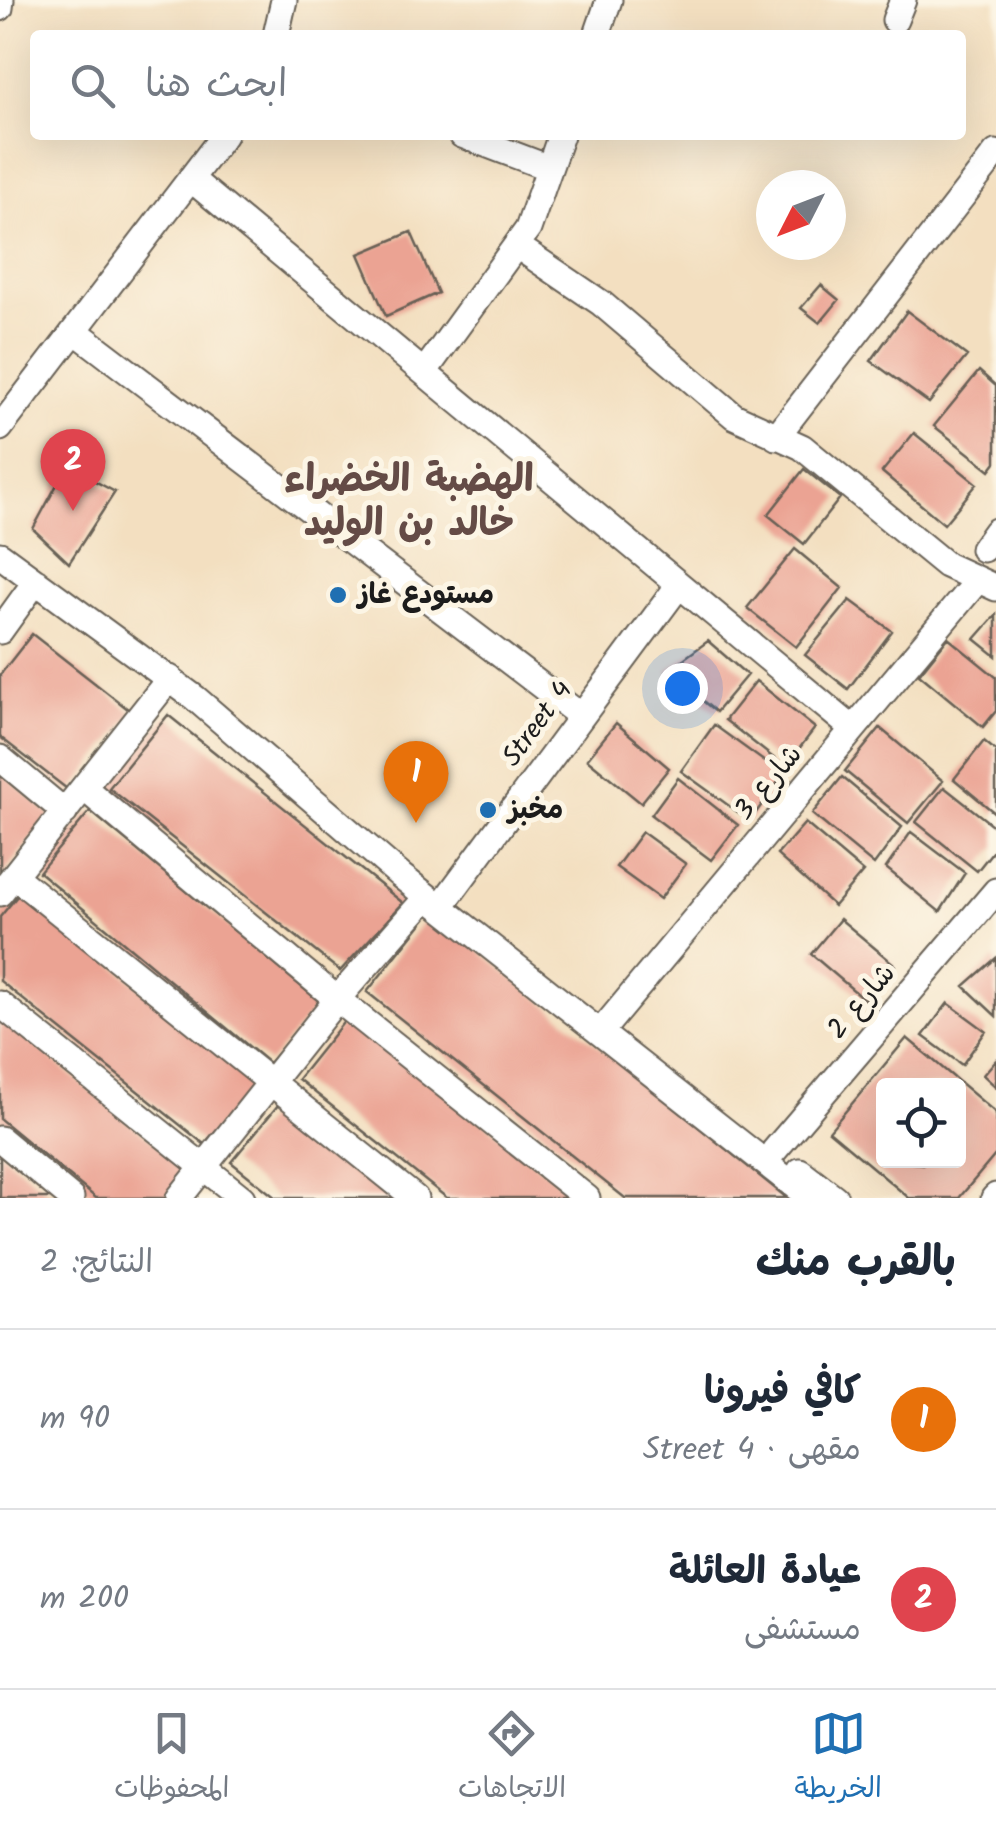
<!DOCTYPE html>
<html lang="ar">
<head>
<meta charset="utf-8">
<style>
  :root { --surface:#fff; --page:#f2f2f3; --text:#1f2937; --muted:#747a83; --line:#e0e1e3; --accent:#1f6fb2 }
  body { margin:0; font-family:Kalam,"Playpen Sans Arabic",sans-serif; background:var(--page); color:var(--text); direction:rtl }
  .controls { position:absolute; right:30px; bottom:30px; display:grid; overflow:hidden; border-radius:10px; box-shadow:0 10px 40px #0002 }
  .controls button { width:90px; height:90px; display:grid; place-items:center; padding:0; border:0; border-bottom:2px solid var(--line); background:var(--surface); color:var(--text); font:50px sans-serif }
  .compass { position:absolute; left:756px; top:170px; width:90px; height:90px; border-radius:50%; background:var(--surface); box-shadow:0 10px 40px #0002; rotate:228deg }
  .you { position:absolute; left:682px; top:688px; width:35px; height:35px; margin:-25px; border:8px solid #fff; border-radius:50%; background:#1a73e8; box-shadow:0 0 0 15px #1a73e833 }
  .badge { display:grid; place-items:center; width:65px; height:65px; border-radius:50%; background:var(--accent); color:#fff; font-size:32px; font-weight:700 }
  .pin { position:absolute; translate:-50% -82px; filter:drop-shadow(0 2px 5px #0008) }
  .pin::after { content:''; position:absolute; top:52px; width:35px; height:30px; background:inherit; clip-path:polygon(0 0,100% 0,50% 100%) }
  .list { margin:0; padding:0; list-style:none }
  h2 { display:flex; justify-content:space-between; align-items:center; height:130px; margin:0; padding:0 40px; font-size:42px }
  h2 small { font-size:32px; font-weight:400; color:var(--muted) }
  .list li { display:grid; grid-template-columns:65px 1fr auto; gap:30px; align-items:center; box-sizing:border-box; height:180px; padding:0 40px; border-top:2px solid var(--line) }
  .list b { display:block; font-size:38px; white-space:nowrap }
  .list p { margin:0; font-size:32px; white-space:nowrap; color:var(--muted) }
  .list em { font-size:32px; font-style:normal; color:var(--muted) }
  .icon { flex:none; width:55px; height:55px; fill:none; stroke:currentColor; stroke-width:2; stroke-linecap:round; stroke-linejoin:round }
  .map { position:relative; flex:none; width:996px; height:1198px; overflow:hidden; direction:ltr }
  .search { position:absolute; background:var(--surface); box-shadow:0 10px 40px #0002; left:30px; right:30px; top:30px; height:110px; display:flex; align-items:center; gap:25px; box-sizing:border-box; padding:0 35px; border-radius:10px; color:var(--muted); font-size:38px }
  .sheet { height:490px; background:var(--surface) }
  nav { display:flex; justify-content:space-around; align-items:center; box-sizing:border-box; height:140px; border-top:2px solid var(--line); background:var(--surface); font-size:28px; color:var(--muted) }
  nav a { display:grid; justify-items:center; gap:5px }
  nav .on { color:var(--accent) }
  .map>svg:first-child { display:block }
  .building { fill:#eba393; fill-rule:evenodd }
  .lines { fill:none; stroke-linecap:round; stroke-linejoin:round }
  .minor-casing { stroke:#676055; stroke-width:29 }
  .minor { stroke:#fff; stroke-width:25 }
  .poi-dot { fill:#1f6fb2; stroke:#fcf5e5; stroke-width:4 }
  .labels { text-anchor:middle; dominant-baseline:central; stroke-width:10; stroke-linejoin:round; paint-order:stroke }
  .poi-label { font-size:28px; font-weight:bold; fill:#1c1c1c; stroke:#fcf5e5; text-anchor:start }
  .street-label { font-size:28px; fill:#1c1c1c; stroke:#fcf5e5 }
  .district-label { font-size:38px; font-weight:bold; fill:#644b46; stroke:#fcf5e5 }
</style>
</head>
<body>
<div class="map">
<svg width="996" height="1198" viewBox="0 0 996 1198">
  <rect width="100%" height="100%" fill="#fcf5e5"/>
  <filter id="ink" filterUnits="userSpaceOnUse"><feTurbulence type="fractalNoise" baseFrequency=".01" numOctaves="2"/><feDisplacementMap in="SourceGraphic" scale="20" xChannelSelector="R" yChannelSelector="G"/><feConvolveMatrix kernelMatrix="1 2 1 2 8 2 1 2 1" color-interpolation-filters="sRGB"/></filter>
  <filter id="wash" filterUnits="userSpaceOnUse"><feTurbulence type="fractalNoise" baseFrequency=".0048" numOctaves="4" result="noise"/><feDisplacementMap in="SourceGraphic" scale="40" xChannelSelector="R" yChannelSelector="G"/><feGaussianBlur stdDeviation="2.25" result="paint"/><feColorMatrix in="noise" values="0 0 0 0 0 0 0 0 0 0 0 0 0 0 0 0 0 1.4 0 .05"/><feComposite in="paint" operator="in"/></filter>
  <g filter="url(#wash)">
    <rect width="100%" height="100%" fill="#f3dfc0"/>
    <g id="blocks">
      <path class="building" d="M411 232 438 293 386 316 359 254Z
        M821 285 839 300 820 323 801 308Z
        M907 311 967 356 929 403 871 361Z
        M979 371 996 386V462L990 470 934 426Z
        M914 433 977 484 944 524 882 472Z
        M67 466 115 492 69 563 33 529Z
        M804 469 840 498 804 544 768 515Z
        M795 549 842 588 796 647 747 608Z
        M850 600 892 631 848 689 805 655Z
        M996 615V656L975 639Z
        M32 634 133 713 71 792 0 737V675Z
        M948 638 996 677V711L983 727 919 674Z
        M708 641 747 675 716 712 667 671Z
        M756 681 815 728 785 767 725 720Z
        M168 715 403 903 340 971 109 788Z
        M616 723 669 768 641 803 587 759Z
        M714 725 783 775 750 821 681 771Z
        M880 728 943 781 908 823 845 771Z
        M984 741 996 751V814L954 779Z
        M0 771 51 815 0 878Z
        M842 777 902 827 874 865 812 814Z
        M678 778 738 825 711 860 651 815Z
        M944 787 996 828V847L977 871 916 822Z
        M90 811 320 1002 269 1063 39 872Z
        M805 823 863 872 834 906 777 855Z
        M642 832 686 864 660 899 616 867Z
        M911 832 965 873 940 912 886 868Z
        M23 889 256 1084 204 1144 0 981V917Z
        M431 912 787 1198H625L367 992Z
        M840 919 895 965 865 1000 811 954Z
        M996 958V1016L964 986Z
        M948 1003 986 1031 962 1065 923 1036Z
        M350 1014 578 1198H447L298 1079Z
        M0 1016 188 1171 166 1198H96L0 1119Z
        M907 1038 996 1113V1154L959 1198H909L829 1131ZM884 1086H958V1160L922 1164 884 1160Z
        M996 1060V1087L983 1075Z
        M279 1104 398 1198H276L231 1162Z
        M0 1152 55 1198H0Z"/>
    </g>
  </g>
  <g filter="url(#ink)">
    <use href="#blocks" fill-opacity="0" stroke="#676055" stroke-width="2.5"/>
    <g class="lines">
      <g class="minor-casing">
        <path id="minor" d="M0 8 1 0
          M895 20 903 0
          M276 35 284 0
          M597 35 609 0
          M462 135 549 168
          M191 179 853 729
          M517 246 601 303 734 416 802 447 946 565 996 588
          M75 331 581 716
          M425 371 528 229 561 135
          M0 428 224 135
          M776 437 996 153
          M983 549 996 531
          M0 555 195 698 401 876 810 1198
          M0 631 36 581
          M0 758 65 812
          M84 788 337 999 587 1198
          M14 876 415 1198
          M0 893 170 678
          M447 898 679 585
          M0 1004 242 1198
          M608 1023 976 582
          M0 1139 71 1198
          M774 1151 996 891
          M800 1171 835 1198
          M179 1198 337 999 427 897
          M994 1198 996 1196"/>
      </g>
      <use href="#minor" class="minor"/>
    </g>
  </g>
  <g class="poi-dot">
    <circle cx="338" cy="595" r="10"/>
    <circle cx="488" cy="810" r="10"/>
  </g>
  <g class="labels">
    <g class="poi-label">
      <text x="358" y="595">مستودع غاز</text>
      <text x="508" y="810">مخبز</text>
    </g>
    <g class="street-label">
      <text transform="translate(538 724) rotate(-54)">Street 4</text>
      <text transform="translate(769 783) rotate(-50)">شارع 3</text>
      <text transform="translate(862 1002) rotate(-50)">شارع 2</text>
    </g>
    <g class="district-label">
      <text x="409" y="481">الهضبة الخضراء<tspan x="409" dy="44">خالد بن الوليد</tspan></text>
    </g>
  </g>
</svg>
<div class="controls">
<button><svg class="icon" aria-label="locate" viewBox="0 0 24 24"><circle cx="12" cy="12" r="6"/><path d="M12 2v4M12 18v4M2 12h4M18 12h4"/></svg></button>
</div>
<svg class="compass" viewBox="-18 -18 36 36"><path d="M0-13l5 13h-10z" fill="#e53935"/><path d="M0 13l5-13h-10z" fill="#747a83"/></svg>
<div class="you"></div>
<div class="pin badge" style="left:416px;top:823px;background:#e8710a">1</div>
<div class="pin badge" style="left:73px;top:511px;background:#e0444e">2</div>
<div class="search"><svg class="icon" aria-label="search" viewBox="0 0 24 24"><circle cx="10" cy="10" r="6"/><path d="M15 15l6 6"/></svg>ابحث هنا</div>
</div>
<section class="sheet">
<h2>بالقرب منك<small>النتائج: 2</small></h2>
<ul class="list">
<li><span class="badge" style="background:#e8710a">1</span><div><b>كافي فيرونا</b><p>مقهى · Street 4</p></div><em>90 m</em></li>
<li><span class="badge" style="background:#e0444e">2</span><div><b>عيادة العائلة</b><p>مستشفى</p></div><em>200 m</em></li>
</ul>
</section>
<nav>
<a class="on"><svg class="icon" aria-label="map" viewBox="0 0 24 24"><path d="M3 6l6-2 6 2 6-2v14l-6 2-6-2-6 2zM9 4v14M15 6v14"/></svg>الخريطة</a>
<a><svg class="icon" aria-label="directions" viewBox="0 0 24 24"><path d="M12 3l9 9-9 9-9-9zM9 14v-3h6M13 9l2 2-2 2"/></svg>الاتجاهات</a>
<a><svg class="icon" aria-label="saved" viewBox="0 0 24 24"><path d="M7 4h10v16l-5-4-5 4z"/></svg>المحفوظات</a>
</nav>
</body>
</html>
